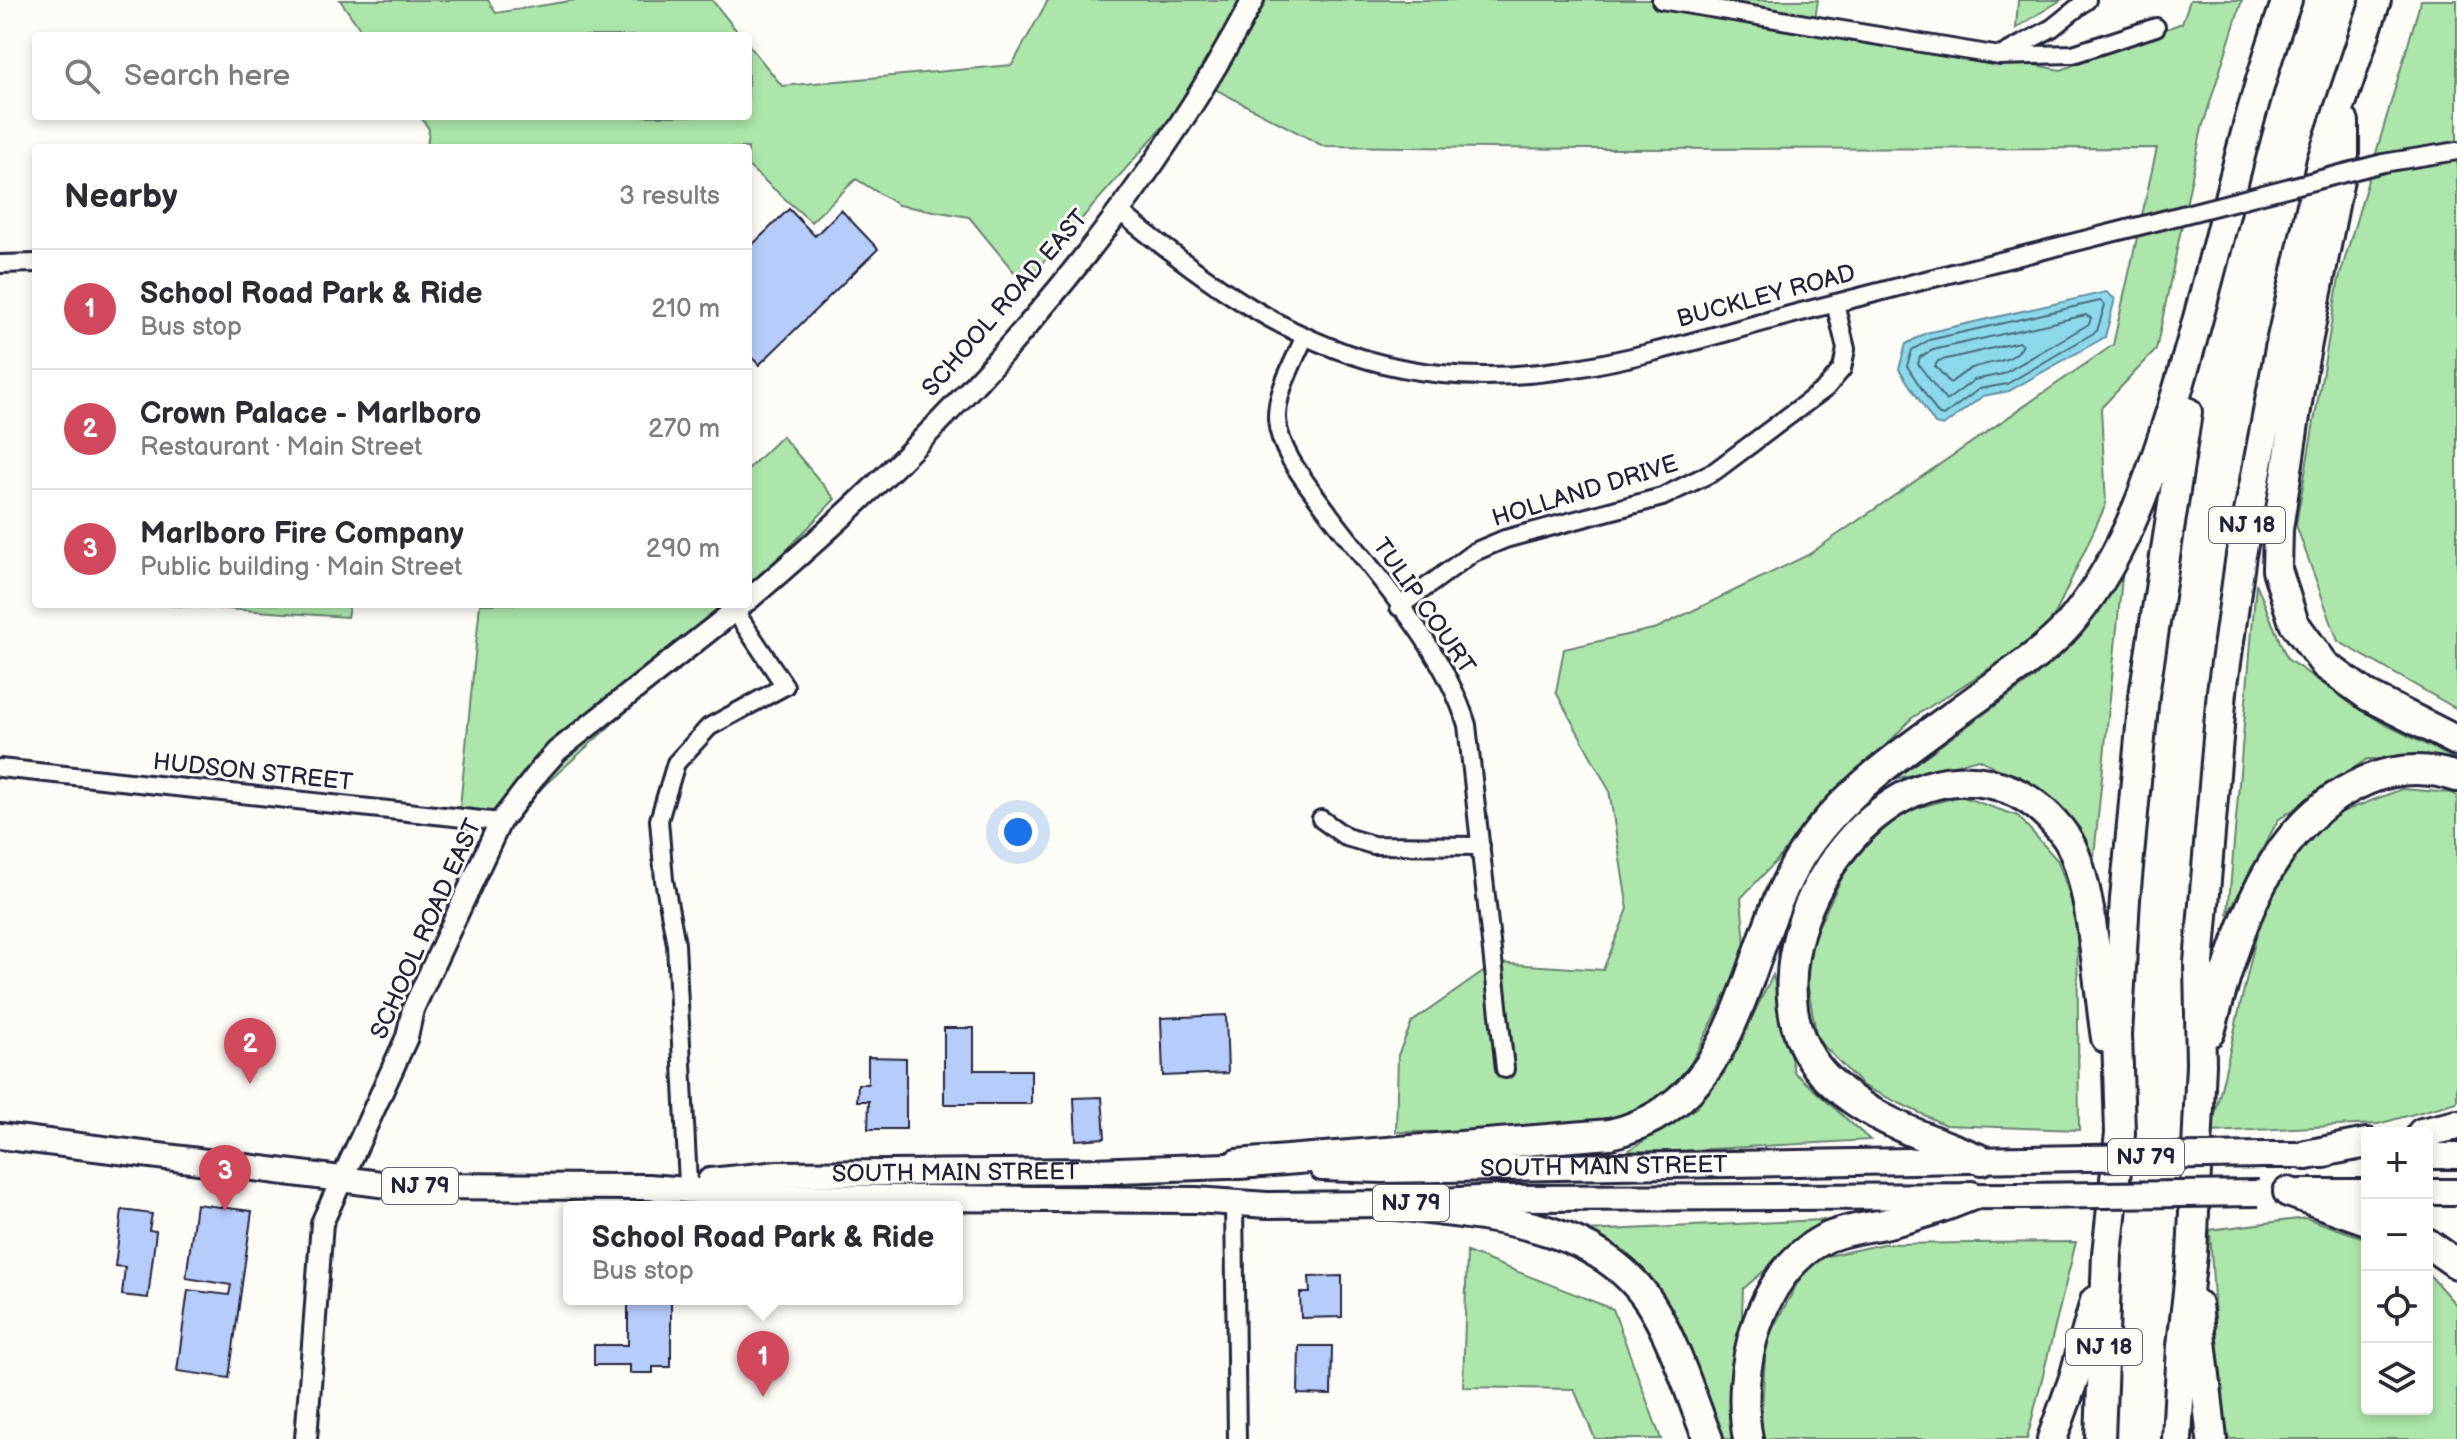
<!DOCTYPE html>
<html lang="en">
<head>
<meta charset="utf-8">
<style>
  :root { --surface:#fff; --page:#f7f7f7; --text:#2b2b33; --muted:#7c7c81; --line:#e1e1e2; --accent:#d1495b }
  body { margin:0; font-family:"Balsamiq Sans",sans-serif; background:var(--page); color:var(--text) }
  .controls { position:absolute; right:24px; bottom:24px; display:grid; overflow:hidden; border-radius:8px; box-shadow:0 4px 12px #0003 }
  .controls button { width:72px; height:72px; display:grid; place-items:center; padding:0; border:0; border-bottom:2px solid var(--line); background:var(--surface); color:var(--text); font:40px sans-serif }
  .you { position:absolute; left:1018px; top:832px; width:28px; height:28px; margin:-20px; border:6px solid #fff; border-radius:50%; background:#1a73e8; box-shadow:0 0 0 12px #1a73e833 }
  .badge { display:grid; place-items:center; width:52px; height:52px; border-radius:50%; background:var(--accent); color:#fff; font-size:26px; font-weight:700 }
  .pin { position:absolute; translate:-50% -66px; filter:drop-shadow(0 2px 4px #0008) }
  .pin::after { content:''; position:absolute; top:42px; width:28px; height:24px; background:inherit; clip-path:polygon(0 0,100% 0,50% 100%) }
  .popup { position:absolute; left:563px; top:1201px; width:400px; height:104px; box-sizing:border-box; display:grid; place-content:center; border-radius:8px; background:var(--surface); filter:drop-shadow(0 2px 6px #0005); font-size:26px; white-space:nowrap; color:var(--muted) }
  .popup b { font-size:30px; color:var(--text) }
  .popup::after { content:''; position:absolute; left:50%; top:100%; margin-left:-16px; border:16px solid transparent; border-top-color:var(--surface) }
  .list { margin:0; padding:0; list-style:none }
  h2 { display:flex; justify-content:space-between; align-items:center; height:104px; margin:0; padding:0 32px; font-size:34px }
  h2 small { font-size:26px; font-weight:400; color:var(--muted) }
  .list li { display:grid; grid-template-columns:52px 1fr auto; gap:24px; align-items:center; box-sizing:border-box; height:120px; padding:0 32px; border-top:2px solid var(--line) }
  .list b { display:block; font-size:30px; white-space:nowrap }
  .list p { margin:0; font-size:26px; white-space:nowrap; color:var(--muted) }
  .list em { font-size:26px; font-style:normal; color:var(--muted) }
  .icon { flex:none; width:44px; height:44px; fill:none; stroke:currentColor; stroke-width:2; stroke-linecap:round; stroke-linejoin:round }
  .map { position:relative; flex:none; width:2457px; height:1439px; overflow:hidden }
  .search { position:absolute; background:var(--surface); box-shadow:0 4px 12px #0003; left:32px; top:32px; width:720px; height:88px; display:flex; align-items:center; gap:20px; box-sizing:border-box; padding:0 28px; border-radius:8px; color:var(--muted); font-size:30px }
  .panel { position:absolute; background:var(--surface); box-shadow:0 4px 12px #0003; left:32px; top:144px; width:720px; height:464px; border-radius:8px }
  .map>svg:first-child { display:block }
  .green { fill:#ade6aa; stroke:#688472; stroke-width:2 }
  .water { fill:#8bd9ea; stroke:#6190a4; stroke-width:2 }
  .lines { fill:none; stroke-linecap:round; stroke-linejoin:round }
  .shore { stroke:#4c6b81; stroke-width:2 }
  .building { fill:#b6ccfb; stroke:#22223b; stroke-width:2 }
  .minor-casing { stroke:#22223b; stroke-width:22 }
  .tertiary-casing { stroke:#22223b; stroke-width:26 }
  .primary-casing { stroke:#22223b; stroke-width:30 }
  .motorway-casing { stroke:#22223b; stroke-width:34 }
  .minor { stroke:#fdfcf7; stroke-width:16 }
  .tertiary { stroke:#fdfcf7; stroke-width:20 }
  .primary { stroke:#fdfcf7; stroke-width:24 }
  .motorway { stroke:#fdfcf7; stroke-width:28 }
  .minor-bridge-casing { stroke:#22223b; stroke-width:22; stroke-linecap:butt }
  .primary-bridge-casing { stroke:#22223b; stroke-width:30; stroke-linecap:butt }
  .minor-bridge { stroke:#fdfcf7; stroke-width:16 }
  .primary-bridge { stroke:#fdfcf7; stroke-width:24 }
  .labels { text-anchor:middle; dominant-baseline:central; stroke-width:6; stroke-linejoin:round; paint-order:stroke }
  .shield { fill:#fdfcf7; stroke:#646373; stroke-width:2 }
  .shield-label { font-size:22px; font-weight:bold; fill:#22223b }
  .street-label { font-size:24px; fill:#22223b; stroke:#fdfcf7 }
</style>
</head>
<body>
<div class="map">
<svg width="2457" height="1439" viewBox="0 0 2457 1439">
  <rect width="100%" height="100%" fill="#fdfcf7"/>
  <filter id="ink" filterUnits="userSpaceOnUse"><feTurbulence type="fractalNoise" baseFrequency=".0125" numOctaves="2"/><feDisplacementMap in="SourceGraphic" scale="16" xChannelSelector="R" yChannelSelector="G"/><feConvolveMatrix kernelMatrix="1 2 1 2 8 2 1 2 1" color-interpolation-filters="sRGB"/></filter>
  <g filter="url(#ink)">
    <path class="green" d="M340 0H488L496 13 576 0H712L741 36H365Z
      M1048 0H1818L1814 25 2061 70 2182 23 2190 0H2242L2202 128 2156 350 2101 408 2106 504 2047 632 1912 718 1741 898 1746 956 1687 1071 1641 1113 1525 1131 1396 1132 1398 1055 1412 1022 1496 963 1603 970 1628 909 1609 790 1556 692 1564 649 1657 628 1808 555 2113 345 2157 148 1585 149 1323 146 1202 82 1024 284 969 217 898 205 856 179 811 222 748 166V148H427L429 129 420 116H748V44L782 86 1012 65Z
      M2018 0H2061L2016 28Z
      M2421 0H2457V709L2338 641 2296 525 2339 279Z
      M782 436 835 499 748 591V469Z
      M2122 578 2092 876 2047 795 1979 759 1894 779 2034 678 2082 628Z
      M2256 583 2287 659 2382 723 2457 760 2367 759 2278 820 2228 914Z
      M152 604H350L347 617Z
      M480 604H735L685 658 495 830 459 817Z
      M2402 789 2452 793 2457 796V1102L2378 1124 2211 1132 2260 920 2313 823Z
      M1960 796 2018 816 2058 861 2077 917 2079 1130 1945 1125 1863 1086 1817 1039 1803 958 1851 859 1903 812Z
      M1773 975 1794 1072 1870 1140 1623 1154 1696 1108 1724 1073Z
      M2306 1218 2367 1239V1409H2427V1272L2457 1306V1439H2222L2210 1230Z
      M1823 1220 1743 1289 1737 1439H1719L1654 1289 1587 1231Z
      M2076 1242 2027 1439H1764L1761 1425 1766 1341 1810 1260 1883 1244Z
      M1467 1252 1613 1309 1661 1439H1595L1574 1389 1463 1387Z"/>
    <path class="water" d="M2106 292 2115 299 2105 337 2009 391 1983 396 1943 426 1935 424 1899 369 1906 344 1926 333Z"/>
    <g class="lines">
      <path class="shore" d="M2100 301 2105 305 2097 331 2007 384 1979 389 1943 416 1938 414 1907 366 1912 350 1929 340Z
        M2086 315 2091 318 2089 324 2003 374 1974 380 1946 401 1918 364 1920 357 1933 350Z
        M2019 342 2023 345C2013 364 1989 361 1972 368 1964 372 1957 378 1950 383L1935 366 1938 361Z"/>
    </g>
    <path class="building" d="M789 209 815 236 841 210 878 249 759 365 748 353V249Z
      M1226 1015 1228 1073 1163 1076 1161 1018Z
      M944 1028H974V1070H1031V1104H944Z
      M868 1057 906 1058V1129H868L869 1101H857L858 1084H868Z
      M1102 1097 1105 1138 1076 1140 1074 1098Z
      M196 1204 252 1211 229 1378 177 1371 188 1290 229 1295 231 1285 186 1278Z
      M122 1210 152 1214 149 1230 156 1231 148 1298 122 1295 125 1267 115 1266Z
      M1342 1276V1317L1301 1318 1300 1293H1310L1309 1277Z
      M628 1300H671V1367H653V1373H630V1365H594V1345H628Z
      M1299 1346H1332L1331 1395 1298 1394Z"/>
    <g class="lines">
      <g class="minor-casing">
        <path id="minor" d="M1661 0 2000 56 2073 54 2156 27
          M2002 55 2052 28 2087 0
          M2383 163 2457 151
          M1119 211C1203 280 1293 347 1401 368 1539 396 1673 345 1805 311 1920 281 2036 252 2151 223
          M0 264 36 263
          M1304 338C1294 362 1276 392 1277 419 1279 454 1311 488 1330 515 1379 580 1443 647 1467 725L1505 1069
          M1399 607 1474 552 1505 539 1662 497 1715 471 1826 388 1842 369 1846 349 1835 303
          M0 768 500 822
          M1321 819 1346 837 1373 845 1481 846
          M688 1183 676 944 664 880 659 820 676 763 709 727 785 686 735 611
          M1234 1203 1237 1439"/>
      </g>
      <g class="tertiary-casing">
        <path id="tertiary" d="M748 600C945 434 1133 228 1253 0
          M306 1439 322 1223 407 1037 413 1009 500 822 541 769 557 751 743 604"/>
      </g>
      <g class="primary-casing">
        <g id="primary">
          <path d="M0 1136 396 1186 648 1187 776 1197 1196 1200 1267 1205 1389 1204 1495 1198 2021 1196"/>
          <path d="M2265 1155H2325"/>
          <path d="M2427 1156H2457"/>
          <path id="s1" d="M1322 1168 1382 1170 2026 1159"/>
          <path id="s2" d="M710 1181 778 1174 1093 1171 1253 1165"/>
          <path d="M2301 1192H2367"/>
          <path d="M2427 1192H2457"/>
        </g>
      </g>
      <g class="motorway-casing">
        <path id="motorway" d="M2344 122V154L2303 363 2278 529 2277 570 2294 623 2325 665 2368 696 2457 741
          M2210 1032C2236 937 2266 822 2367 780 2396 768 2427 767 2457 777
          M2422 1133 2457 1125
          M2306 1155 2367 1143
          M1982 1160C1926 1137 1865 1119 1823 1074 1732 974 1854 756 1988 783 2021 790 2047 810 2066 837 2092 874 2098 989 2106 1038
          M1237 1164 1610 1134C1751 1101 1739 943 1808 845 1856 777 1936 730 2002 680 2028 661 2055 643 2075 617 2128 550 2152 473 2177 392 2217 262 2241 128 2287 0
          M2288 1192 2367 1220
          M1389 1204C1477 1216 1596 1219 1650 1303 1676 1344 1690 1395 1708 1439
          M2427 1243 2457 1264
          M2197 1305 2212 1439
          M1748 1439C1735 1371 1758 1273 1824 1239 1842 1230 1864 1228 1884 1224 1914 1217 1942 1208 1971 1196
          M2052 1439 2074 1378 2095 1301
          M2100 1439 2107 1254 2120 1133 2117 1035 2125 899 2144 695 2187 412
          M2177 1439 2182 1346 2192 1255 2201 1064 2199 963 2222 691 2241 555 2282 338 2322 160 2376 0"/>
      </g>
      <use href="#minor" class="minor"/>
      <use href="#tertiary" class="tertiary"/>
      <use href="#primary" class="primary"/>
      <use href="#motorway" class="motorway"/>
      <g class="minor-bridge-casing">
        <path id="minor-bridge" d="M2151 223 2383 163"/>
      </g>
      <g class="primary-bridge-casing">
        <path id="primary-bridge" d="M2026 1159 2265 1155
          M2021 1196 2259 1193"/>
      </g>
      <use href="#minor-bridge" class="minor-bridge"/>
      <use href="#primary-bridge" class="primary-bridge"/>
    </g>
  </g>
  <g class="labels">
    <g class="shield">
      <rect x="2209" y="507" width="76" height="36" rx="6"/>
      <rect x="2108" y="1139" width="76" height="36" rx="6"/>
      <rect x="382" y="1168" width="76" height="36" rx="6"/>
      <rect x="1373" y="1185" width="76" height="36" rx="6"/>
      <rect x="2066" y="1329" width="76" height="36" rx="6"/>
    </g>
    <g class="shield-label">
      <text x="2247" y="525">NJ 18</text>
      <text x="2146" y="1157">NJ 79</text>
      <text x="420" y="1186">NJ 79</text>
      <text x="1411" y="1203">NJ 79</text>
      <text x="2104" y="1347">NJ 18</text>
    </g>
    <g class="street-label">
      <text transform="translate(1766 296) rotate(-15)">BUCKLEY ROAD</text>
      <text transform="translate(1005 303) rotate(-49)">SCHOOL ROAD EAST</text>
      <text transform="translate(1585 491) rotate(-17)">HOLLAND DRIVE</text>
      <text transform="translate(1424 606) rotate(55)">TULIP COURT</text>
      <text transform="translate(253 772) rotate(6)">HUDSON STREET</text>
      <text transform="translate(426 929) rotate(-66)">SCHOOL ROAD EAST</text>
      <text stroke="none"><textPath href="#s1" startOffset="282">SOUTH MAIN STREET</textPath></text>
      <text stroke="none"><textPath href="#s2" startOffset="246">SOUTH MAIN STREET</textPath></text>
    </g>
  </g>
</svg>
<div class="controls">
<button>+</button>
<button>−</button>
<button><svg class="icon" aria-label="locate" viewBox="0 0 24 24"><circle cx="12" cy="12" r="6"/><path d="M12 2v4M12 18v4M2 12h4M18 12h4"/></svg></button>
<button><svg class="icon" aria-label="layers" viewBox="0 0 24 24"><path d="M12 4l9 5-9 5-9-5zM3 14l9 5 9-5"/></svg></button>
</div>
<div class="you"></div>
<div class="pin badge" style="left:763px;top:1397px">1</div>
<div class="popup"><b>School Road Park &amp; Ride</b>Bus stop</div>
<div class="pin badge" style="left:250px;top:1084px">2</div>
<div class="pin badge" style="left:225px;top:1211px">3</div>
<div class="search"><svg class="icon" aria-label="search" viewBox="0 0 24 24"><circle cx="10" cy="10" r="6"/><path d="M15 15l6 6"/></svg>Search here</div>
<section class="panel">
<h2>Nearby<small>3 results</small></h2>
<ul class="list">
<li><span class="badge">1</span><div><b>School Road Park &amp; Ride</b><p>Bus stop</p></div><em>210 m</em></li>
<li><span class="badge">2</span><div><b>Crown Palace - Marlboro</b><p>Restaurant · Main Street</p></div><em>270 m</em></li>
<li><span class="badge">3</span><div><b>Marlboro Fire Company</b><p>Public building · Main Street</p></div><em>290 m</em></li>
</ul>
</section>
</div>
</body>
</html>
